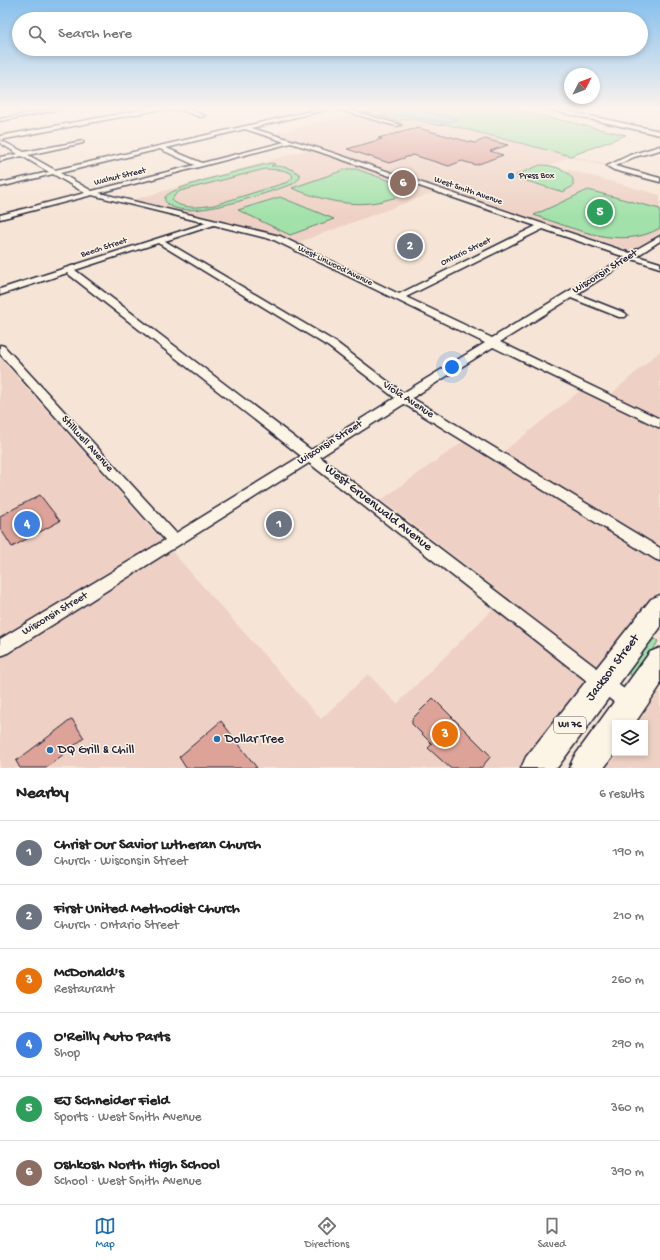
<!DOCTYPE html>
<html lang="en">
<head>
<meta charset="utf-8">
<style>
  :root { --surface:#fff; --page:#f6f6f6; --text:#222; --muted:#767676; --line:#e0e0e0; --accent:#1f6fb2 }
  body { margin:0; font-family:"Gochi Hand",sans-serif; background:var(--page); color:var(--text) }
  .controls { position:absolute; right:12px; bottom:12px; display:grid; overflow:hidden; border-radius:0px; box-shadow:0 2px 6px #0003 }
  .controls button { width:36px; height:36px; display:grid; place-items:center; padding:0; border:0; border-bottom:1px solid var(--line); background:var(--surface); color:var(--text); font:20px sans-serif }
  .compass { position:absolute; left:564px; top:68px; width:36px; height:36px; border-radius:50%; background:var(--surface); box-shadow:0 2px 6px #0003; rotate:48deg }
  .you { position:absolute; left:452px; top:367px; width:14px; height:14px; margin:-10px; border:3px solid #fff; border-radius:50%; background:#1a73e8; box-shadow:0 0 0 6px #1a73e833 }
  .badge { display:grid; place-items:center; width:26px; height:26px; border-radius:50%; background:var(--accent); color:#fff; font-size:13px; font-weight:700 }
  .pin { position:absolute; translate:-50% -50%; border:2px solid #fff; box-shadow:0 1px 4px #0006 }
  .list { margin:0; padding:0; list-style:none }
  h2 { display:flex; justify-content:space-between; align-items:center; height:52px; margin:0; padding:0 16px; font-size:17px }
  h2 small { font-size:13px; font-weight:400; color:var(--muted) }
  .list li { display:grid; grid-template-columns:26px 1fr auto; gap:12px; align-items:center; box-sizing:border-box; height:64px; padding:0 16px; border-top:1px solid var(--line) }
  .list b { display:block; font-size:15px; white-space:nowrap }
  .list p { margin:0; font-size:13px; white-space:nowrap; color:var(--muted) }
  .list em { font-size:13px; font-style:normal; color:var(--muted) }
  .icon { flex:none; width:22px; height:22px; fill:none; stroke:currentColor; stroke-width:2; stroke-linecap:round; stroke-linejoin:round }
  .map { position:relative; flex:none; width:660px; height:768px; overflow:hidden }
  .search { position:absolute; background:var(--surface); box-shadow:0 2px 6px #0003; left:12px; right:12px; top:12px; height:44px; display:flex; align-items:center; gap:10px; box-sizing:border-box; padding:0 14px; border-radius:22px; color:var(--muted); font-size:15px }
  .sheet { height:436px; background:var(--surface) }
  nav { display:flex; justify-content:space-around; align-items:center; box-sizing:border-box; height:56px; border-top:1px solid var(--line); background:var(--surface); font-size:11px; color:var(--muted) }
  nav a { display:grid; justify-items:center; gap:2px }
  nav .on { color:var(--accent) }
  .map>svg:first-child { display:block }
  .built { fill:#eed1c4 }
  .green { fill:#a2e2aa; stroke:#628272; fill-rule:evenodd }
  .water { fill:#95d1f5; stroke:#678bab }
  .building { fill:#dda399; stroke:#22223b }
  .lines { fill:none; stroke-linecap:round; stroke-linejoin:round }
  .minor-casing { stroke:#22223b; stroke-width:3 }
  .primary-casing { stroke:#22223b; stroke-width:3 }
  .minor { fill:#fcf5e5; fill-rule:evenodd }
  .primary { fill:#fcf5e5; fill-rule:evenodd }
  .poi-dot { fill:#1f6fb2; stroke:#fcf5e5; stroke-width:1.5 }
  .labels { text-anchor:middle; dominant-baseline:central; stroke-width:3; stroke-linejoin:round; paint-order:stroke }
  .far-poi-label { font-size:9px; fill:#22223b; stroke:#fcf5e5; text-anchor:start }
  .far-street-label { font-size:9px; fill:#22223b; stroke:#fcf5e5 }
  .shield { fill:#fcf5e5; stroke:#63616e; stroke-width:1 }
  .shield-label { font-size:10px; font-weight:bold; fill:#22223b }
  .street-label { font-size:11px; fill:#22223b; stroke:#fcf5e5 }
  .near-street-label { font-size:13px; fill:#22223b; stroke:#fcf5e5 }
  .near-poi-label { font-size:13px; fill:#22223b; stroke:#fcf5e5; text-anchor:start }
</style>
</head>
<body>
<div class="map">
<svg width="660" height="768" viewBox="0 0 660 768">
  <rect width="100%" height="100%" fill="#f6e5d6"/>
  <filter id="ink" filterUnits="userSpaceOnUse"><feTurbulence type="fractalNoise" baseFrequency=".025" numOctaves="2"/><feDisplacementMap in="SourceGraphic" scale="8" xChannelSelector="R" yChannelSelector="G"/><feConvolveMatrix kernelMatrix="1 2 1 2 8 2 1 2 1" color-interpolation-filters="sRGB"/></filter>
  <g filter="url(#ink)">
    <path class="built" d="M380 108H427L447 124 607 165 604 166 569 157 551 165 660 195V233L636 248 629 250 443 189 297 243 279 235 129 201 317 147 271 134Z
      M660 351V418L610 395Z
      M0 358 321 719 368 674 397 704 506 596 381 500 464 441 493 460 581 390 660 429V596L525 768H0Z
      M660 690V768H606L617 753H645V723H637Z"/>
    <path class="green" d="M380 108H507L626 135 571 156 445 124 437 125 409 118 399 121 365 112Z
      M271 163 275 164 271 166C281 166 292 167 300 175V178L293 184C270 191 181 226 165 201V197C174 185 252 168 271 163ZM265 169 282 170 291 173 293 177 288 182 214 205C201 207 182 210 172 200L174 196 180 191Z
      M540 165C552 165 567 169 573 179V186L563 192 517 178 516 175Z
      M347 169H356L416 190C406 193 396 198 386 200 354 209 321 200 292 188Z
      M588 190 660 209V228C621 251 573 228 534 215Z
      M280 197 334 219 290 235 238 210Z
      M652 637 658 641 656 645 633 677 626 671Z"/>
    <path class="water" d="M404 110 422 111 458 119C444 127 426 118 412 116 402 115 393 118 383 114Z"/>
    <path class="building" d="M418 128 470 142 475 143 485 139 508 145 490 151 503 155 476 165 462 161 449 166 413 155 389 163 347 149 382 139 378 138Z
      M40 495 60 521 12 547 0 528V516Z
      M433 698 491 756 481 768H450L428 748 432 744 412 724V719Z
      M72 719 84 738 46 768H20L16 761Z
      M221 721 257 768H186L179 757Z"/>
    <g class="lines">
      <g class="minor-casing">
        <path id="minor" d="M55 108H66L0 121V119Z
          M153 108H190L188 109 205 116 201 117 181 110H157L0 140 24 152 83 141V143L28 155 55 170 324 108H333L251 128 321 149 630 253 660 236V241L637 256 660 263V268L632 259 577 294 625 313 627 315 625 317H619L571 298 500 342 660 419V428L493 347 412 398 660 548V561L655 559 404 404 320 457 636 698 639 704 636 710 630 713 624 710 309 463 6 654 0 656V639L165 540 0 354V345L4 346 176 533 301 456 67 273 0 295V289L206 223 92 195 0 219V215L85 193 53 174 0 187V183L49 172 22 156 0 161V157L18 154 0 143V136ZM245 129 285 142 202 163 166 148ZM291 143 317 151 536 226 399 294 280 236 99 193ZM160 149 195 165 92 191 60 173ZM214 225 274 240 485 343 403 393 337 343 165 241ZM543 229 625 257 492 338 406 297ZM158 243 329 347 395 398 311 450 75 270Z
          M334 108H342L401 125 396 126Z
          M542 108H552L660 131V135Z
          M660 146V150L634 157 615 166 660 178V182L614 170 607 166 630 155Z"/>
      </g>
      <g class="primary-casing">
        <path id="primary" d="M660 595V628L557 768H521L526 757 651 599Z
          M660 648V686L635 723H615V753L604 768H569L574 757 650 652Z"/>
      </g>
      <use href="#minor" class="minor"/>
      <use href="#primary" class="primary"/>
    </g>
  </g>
  <linearGradient id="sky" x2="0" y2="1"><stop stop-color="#87c0ed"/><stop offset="0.5" stop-color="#fbf3ed"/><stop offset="1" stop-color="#fbf3ed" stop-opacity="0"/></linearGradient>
  <rect width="660" height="216" fill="url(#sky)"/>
  <g class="poi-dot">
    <circle cx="511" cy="176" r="4"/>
    <circle cx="217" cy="739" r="4"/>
    <circle cx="50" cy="750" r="4"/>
  </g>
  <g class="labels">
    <g class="far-poi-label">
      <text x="519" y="176">Press Box</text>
    </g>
    <g class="far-street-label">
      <text transform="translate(120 177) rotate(-14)">Walnut Street</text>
      <text transform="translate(468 191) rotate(19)">West Smith Avenue</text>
      <text transform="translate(104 248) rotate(-18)">Beech Street</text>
      <text transform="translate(466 252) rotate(-26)">Ontario Street</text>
      <text transform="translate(335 266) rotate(26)">West Linwood Avenue</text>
    </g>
    <rect class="shield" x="554" y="717" width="32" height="16" rx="3"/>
    <g class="shield-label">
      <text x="570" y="725">WI 76</text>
    </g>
    <g class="street-label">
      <text transform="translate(605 272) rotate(-32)">Wisconsin Street</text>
      <text transform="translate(408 400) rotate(33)">Viola Avenue</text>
      <text transform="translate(330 443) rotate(-32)">Wisconsin Street</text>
      <text transform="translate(87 444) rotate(48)">Stillwell Avenue</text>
      <text transform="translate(55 614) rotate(-31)">Wisconsin Street</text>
    </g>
    <g class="near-street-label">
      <text transform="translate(378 508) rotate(38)">West Gruenwald Avenue</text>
      <text transform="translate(613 668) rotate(-53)">Jackson Street</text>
    </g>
    <g class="near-poi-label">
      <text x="225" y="739">Dollar Tree</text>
      <text x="58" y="750">DQ Grill &amp; Chill</text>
    </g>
  </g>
</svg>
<div class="controls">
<button><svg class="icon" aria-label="layers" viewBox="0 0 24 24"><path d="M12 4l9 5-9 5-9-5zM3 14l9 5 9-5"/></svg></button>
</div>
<svg class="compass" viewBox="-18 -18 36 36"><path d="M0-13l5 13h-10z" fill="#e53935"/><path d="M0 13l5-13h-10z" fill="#767676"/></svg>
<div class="you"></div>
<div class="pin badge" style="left:279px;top:524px;background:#6b7280">1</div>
<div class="pin badge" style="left:410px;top:246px;background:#6b7280">2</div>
<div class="pin badge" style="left:445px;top:734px;background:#e8710a">3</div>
<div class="pin badge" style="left:27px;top:524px;background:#3f7fe0">4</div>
<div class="pin badge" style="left:600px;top:212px;background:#2e9e5b">5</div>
<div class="pin badge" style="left:403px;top:183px;background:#8d6e63">6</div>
<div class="search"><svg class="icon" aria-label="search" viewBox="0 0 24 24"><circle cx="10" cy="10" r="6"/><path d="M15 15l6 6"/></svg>Search here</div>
</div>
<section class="sheet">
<h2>Nearby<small>6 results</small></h2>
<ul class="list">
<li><span class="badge" style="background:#6b7280">1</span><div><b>Christ Our Savior Lutheran Church</b><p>Church · Wisconsin Street</p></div><em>190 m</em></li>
<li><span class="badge" style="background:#6b7280">2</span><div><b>First United Methodist Church</b><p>Church · Ontario Street</p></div><em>210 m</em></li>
<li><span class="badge" style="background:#e8710a">3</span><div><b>McDonald's</b><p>Restaurant</p></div><em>260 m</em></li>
<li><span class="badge" style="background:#3f7fe0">4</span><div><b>O'Reilly Auto Parts</b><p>Shop</p></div><em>290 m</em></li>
<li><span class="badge" style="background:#2e9e5b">5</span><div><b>EJ Schneider Field</b><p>Sports · West Smith Avenue</p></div><em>360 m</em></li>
<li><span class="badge" style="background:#8d6e63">6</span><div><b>Oshkosh North High School</b><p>School · West Smith Avenue</p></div><em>390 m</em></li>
</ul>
</section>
<nav>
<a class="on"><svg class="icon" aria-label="map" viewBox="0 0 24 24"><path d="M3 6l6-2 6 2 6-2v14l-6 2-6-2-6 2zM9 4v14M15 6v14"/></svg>Map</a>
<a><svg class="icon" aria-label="directions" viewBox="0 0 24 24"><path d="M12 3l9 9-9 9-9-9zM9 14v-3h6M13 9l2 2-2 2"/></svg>Directions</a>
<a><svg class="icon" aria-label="saved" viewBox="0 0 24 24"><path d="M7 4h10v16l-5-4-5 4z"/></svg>Saved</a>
</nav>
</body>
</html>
